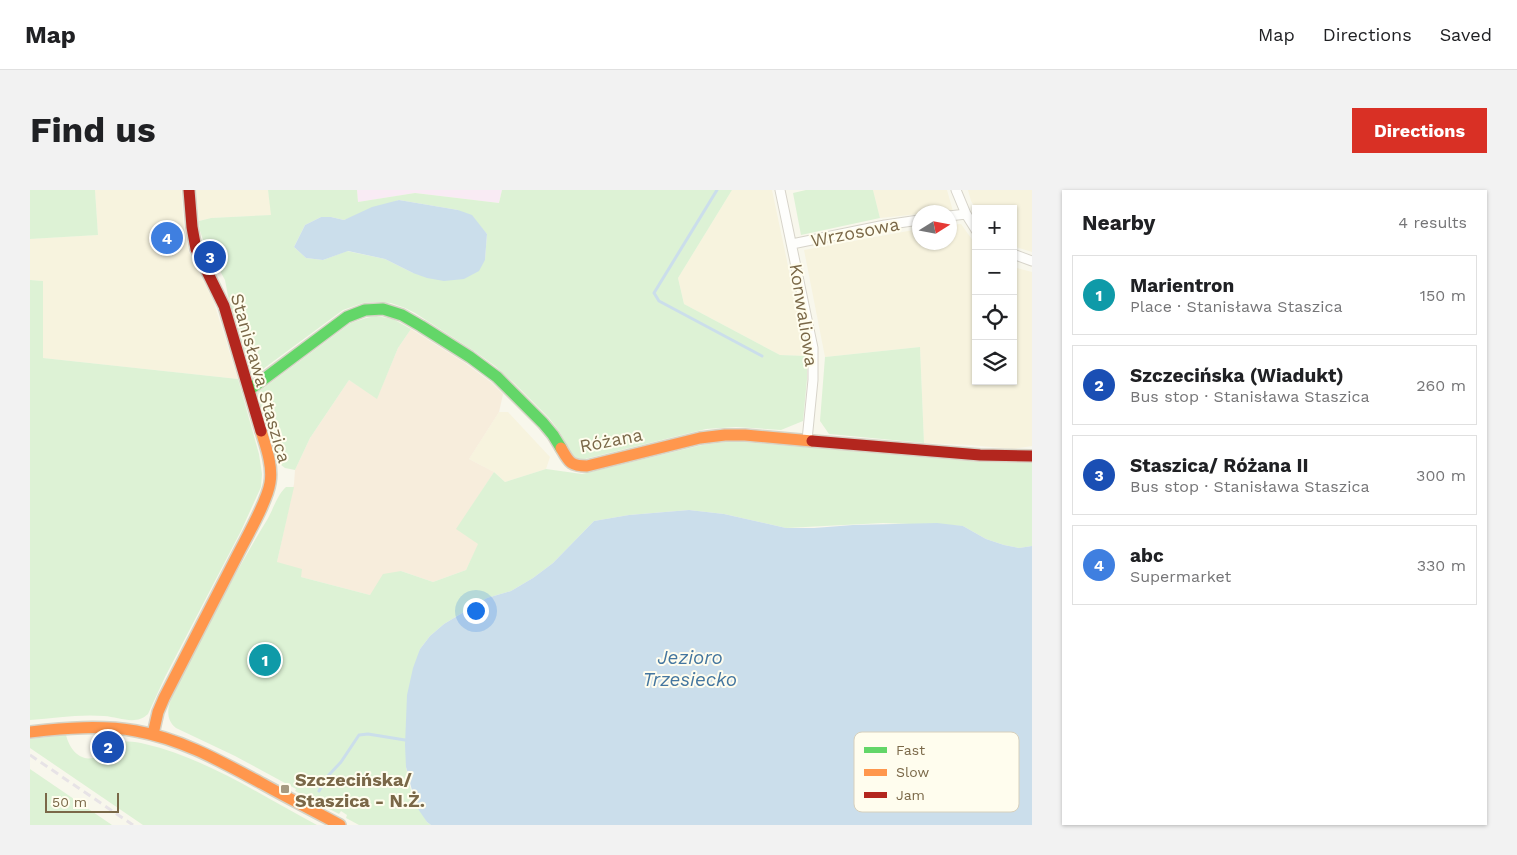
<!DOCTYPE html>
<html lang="en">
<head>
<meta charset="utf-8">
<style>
  :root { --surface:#fff; --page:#f2f2f2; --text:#202124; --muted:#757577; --line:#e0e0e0; --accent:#d93025 }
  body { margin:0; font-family:"Work Sans",sans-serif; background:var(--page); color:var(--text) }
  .controls { position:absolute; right:15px; top:15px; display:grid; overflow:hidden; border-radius:0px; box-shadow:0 1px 4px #0004 }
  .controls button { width:45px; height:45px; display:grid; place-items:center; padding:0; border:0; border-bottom:1px solid var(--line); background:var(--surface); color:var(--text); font:25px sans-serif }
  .compass { position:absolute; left:882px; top:15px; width:45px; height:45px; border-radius:50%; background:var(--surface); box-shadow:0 1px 4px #0004; rotate:79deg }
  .scale { position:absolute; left:15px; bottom:12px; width:74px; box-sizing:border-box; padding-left:5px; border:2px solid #7a6848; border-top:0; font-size:14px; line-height:18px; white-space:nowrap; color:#7a6848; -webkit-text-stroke:4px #fffdee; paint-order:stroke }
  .you { position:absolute; left:445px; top:420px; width:18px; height:18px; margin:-12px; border:4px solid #fff; border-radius:50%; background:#1a73e8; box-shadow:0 0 0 8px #1a73e833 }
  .badge { display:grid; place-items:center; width:32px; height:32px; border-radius:50%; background:var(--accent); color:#fff; font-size:16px; font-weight:700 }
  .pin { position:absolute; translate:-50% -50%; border:2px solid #fff; box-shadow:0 1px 5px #0006 }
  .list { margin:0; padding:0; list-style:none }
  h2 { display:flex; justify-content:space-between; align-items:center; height:65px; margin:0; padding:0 20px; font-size:21px }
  h2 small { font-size:16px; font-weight:400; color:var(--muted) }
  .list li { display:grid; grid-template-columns:32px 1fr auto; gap:15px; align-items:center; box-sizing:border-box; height:80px; margin:0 10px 10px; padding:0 10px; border:1px solid var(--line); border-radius:0px }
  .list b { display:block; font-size:19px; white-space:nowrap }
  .list p { margin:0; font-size:16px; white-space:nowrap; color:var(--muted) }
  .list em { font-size:16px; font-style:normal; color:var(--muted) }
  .icon { flex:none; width:28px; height:28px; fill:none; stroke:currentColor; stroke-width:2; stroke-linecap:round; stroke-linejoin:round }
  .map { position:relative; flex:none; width:1002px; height:635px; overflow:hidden; border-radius:0px }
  header { display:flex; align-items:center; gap:30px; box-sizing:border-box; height:70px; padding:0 25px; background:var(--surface); border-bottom:1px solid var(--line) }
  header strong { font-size:24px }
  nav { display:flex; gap:28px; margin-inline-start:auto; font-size:18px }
  .intro { display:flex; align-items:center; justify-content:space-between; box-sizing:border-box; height:120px; padding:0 30px }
  h1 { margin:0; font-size:35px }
  .button { padding:12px 22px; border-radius:0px; background:var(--accent); color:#fff; font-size:18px; font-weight:700 }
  main { display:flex; gap:30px; padding:0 30px }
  aside { flex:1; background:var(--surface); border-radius:0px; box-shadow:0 1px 4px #0004 }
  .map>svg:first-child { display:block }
  .residential { fill:#f7f3de }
  .commercial { fill:#f7eddc }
  .education { fill:#f9ebf4 }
  .green { fill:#ddf2d5; fill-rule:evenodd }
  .water { fill:#cbdeeb }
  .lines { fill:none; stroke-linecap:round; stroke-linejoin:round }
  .stream { stroke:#cbdeeb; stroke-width:3 }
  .street-casing { stroke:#d7d4ca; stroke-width:11 }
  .fast-casing { stroke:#d6d3c6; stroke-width:14 }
  .slow-casing { stroke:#d6d3c6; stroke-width:14 }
  .jam-casing { stroke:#d6d3c6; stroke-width:14 }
  .street { stroke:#fefefc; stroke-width:9 }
  .fast { stroke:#63d668; stroke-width:11 }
  .slow { stroke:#ff974d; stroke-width:11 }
  .jam { stroke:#b3261e; stroke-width:11 }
  .rail { stroke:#e7e3e6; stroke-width:3; stroke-dasharray:8 5; stroke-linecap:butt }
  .poi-dot { fill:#a69a81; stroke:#fffdee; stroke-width:2 }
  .labels { text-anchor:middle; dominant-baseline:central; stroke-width:4; stroke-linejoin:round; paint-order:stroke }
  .street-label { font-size:18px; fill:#7a6848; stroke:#fffdee }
  .poi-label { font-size:18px; font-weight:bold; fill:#7a6848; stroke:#fffdee; text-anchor:start }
  .water-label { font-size:19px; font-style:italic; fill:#44769f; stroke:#fffdee }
  .key { fill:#fffdee; stroke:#d7d0bc; stroke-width:1 }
  .key-label { font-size:14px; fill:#7a6848 }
</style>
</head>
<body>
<header>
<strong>Map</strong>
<nav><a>Map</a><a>Directions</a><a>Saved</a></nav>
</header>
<div class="intro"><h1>Find us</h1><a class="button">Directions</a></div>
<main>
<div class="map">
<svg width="1002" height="635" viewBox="0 0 1002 635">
  <rect width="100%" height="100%" fill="#f8f7ec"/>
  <path class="residential" d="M65 0H151L154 40 159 62 183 110 208 189 13 168V91L0 90V49L68 45Z
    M166 0H238L242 25 181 28 169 31Z
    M702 0H742L777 166 750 165 654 114 648 88Z
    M843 0H917L923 21 889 22V24L850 28Z
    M938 0H1002V62L983 56V19H946L941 11Z
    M931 34 946 55V191H983V77L1002 82V256L983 259 940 255 894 253 890 157 795 167 774 60 889 39V52H919L920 35Z
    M469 222H478L520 267 516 279 475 292 464 282 439 269Z"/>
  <path class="commercial" d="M381 139 435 173 462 193 473 204 469 222 439 269 464 282 427 339 449 354 436 380 403 392 371 381 340 405 271 387 247 372 264 294 265 280 280 248 319 190 347 208 368 158Z"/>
  <path class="education" d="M327 0H472L469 13 385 3 328 12Z"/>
  <path class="green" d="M0 0H65L68 45 0 49Z
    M238 0H327L328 12 385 3 469 13 472 0H702L648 88 654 114 750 165 777 166V189L773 231 751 240 706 237 676 239 555 269H548L543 266 529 241 519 228 484 193 465 176 444 161 385 123 375 118 361 113 346 112 333 113 313 120 229 182H225L219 174 198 106 195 90 173 50 170 41 169 31 181 28 241 25ZM369 10 428 20 450 36 457 44 455 70 383 83 355 69 317 61 293 70 276 68 264 57 275 35 291 27H301L314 30Z
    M776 0H843L850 28 771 45 763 3Z
    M0 90 13 91V168L208 189 229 264 232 284 231 297 211 341 135 487 118 524C106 536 89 527 74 526 49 524 25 528 0 530Z
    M346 126 363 129 381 139 368 158 347 209 319 190 280 248 265 280 255 278 246 271 227 203 321 133 336 128Z
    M890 157 894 253 799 244 790 231 795 167Z
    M695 252H714L950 272 1002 273V356L989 358 974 355 956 349 933 336 853 333 756 338 694 324 659 320 599 325 564 331 523 373 503 388 481 401 457 408 432 423 414 434 400 446 390 459 376 533V577L381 601 397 632 401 635H329L316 628 317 625 311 621 309 624 265 601 266 599 205 566 146 538C133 527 139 513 145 500 174 443 203 385 237 330 243 320 247 305 256 297H264L247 372 272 379 271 387 340 405 353 384 371 381 403 392 436 380 448 354 426 339 464 282 475 292 516 279 552 284 672 255Z
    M36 545C40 561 52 574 69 566 77 562 83 554 92 552 99 551 108 552 115 554 176 568 232 606 287 635H113L0 558V549Z
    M0 579 82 635H0Z"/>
  <path class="water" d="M369 10 428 20 442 25 457 44 455 70 449 81 434 89 414 91 397 88 383 83 355 69 318 61 293 70 276 68 264 57 275 35 291 27H301L314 30 342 17Z
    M659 320 694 324 756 338H784L823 335 907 333 933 336 956 349 974 355 989 358 1002 356V635H401L397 632 386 616 376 577 375 555 377 505 383 478 390 459 400 446 414 434 457 408 481 401 503 388 523 373 564 331 599 325Z"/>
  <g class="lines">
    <path class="stream" d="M687 0 624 103 629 111 732 166
      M289 601 296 588 311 572 329 545 338 544 375 550"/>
    <g class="street-casing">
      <path id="street" d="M750 0 783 158V190L777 250
        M926 0 936 24 946 40
        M919 26 936 24
        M762 54 855 35 889 30
        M983 64 1002 71"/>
    </g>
    <g class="fast-casing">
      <path id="fast" d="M219 200 317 127 335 120 353 119 372 125 391 136 440 167 467 187 513 233 523 245 531 258"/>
    </g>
    <g class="slow-casing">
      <path id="slow" d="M531 258C539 272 540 276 557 276L670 248 695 245H715L782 251
        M0 542C35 538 71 535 106 541 152 549 192 572 233 594 258 608 284 621 310 635
        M123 544 128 522 134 508C158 461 183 413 207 366 216 348 237 312 240 293 243 276 236 257 231 241"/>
    </g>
    <g class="jam-casing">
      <path id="jam" d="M159 0 162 37 166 59 194 116 231 241
        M782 251 950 265 1002 266"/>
    </g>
    <use href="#street" class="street"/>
    <use href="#fast" class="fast"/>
    <use href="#slow" class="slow"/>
    <use href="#jam" class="jam"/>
    <path class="rail" d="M0 565 103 635"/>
  </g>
  <rect class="poi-dot" x="250" y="594" width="10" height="10" rx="2.5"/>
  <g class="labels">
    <g class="street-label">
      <text transform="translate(825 42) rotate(-11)">Wrzosowa</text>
      <text transform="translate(774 125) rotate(81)">Konwaliowa</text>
      <text transform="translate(231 188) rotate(74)">Stanisława Staszica</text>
      <text transform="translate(581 250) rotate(-11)">Różana</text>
    </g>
    <g class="poi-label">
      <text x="265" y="589">Szczecińska/<tspan x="265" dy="21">Staszica - N.Ż.</tspan></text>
    </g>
    <g class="water-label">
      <text x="660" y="467">Jezioro<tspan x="660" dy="22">Trzesiecko</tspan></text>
    </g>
  </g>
  <rect x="824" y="542" width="165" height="80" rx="8" class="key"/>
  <rect x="834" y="557" width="23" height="6" fill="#63d668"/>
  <rect x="834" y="579" width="23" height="7" fill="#ff974d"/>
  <rect x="834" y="602" width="23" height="6" fill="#b3261e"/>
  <g class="key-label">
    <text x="866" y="565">Fast</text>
    <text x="866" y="587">Slow</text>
    <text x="866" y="610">Jam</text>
  </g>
</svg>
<div class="controls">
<button>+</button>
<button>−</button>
<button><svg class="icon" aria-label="locate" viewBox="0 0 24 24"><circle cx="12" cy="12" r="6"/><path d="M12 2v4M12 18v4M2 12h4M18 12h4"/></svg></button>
<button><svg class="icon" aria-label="layers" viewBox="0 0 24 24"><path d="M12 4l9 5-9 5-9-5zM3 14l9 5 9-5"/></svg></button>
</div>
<svg class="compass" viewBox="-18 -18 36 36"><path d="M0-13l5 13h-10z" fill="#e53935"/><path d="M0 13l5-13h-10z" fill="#757577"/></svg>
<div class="scale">50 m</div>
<div class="you"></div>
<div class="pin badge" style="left:235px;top:470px;background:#0f9aa8">1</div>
<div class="pin badge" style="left:78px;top:557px;background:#1a4fb4">2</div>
<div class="pin badge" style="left:180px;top:67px;background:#1a4fb4">3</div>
<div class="pin badge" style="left:137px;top:48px;background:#3f7fe0">4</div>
</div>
<aside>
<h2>Nearby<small>4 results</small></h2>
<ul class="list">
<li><span class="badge" style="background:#0f9aa8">1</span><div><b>Marientron</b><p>Place · Stanisława Staszica</p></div><em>150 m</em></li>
<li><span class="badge" style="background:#1a4fb4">2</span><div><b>Szczecińska (Wiadukt)</b><p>Bus stop · Stanisława Staszica</p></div><em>260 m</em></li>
<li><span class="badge" style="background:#1a4fb4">3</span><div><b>Staszica/ Różana II</b><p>Bus stop · Stanisława Staszica</p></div><em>300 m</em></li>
<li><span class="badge" style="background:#3f7fe0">4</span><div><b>abc</b><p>Supermarket</p></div><em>330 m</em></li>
</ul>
</aside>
</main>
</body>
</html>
